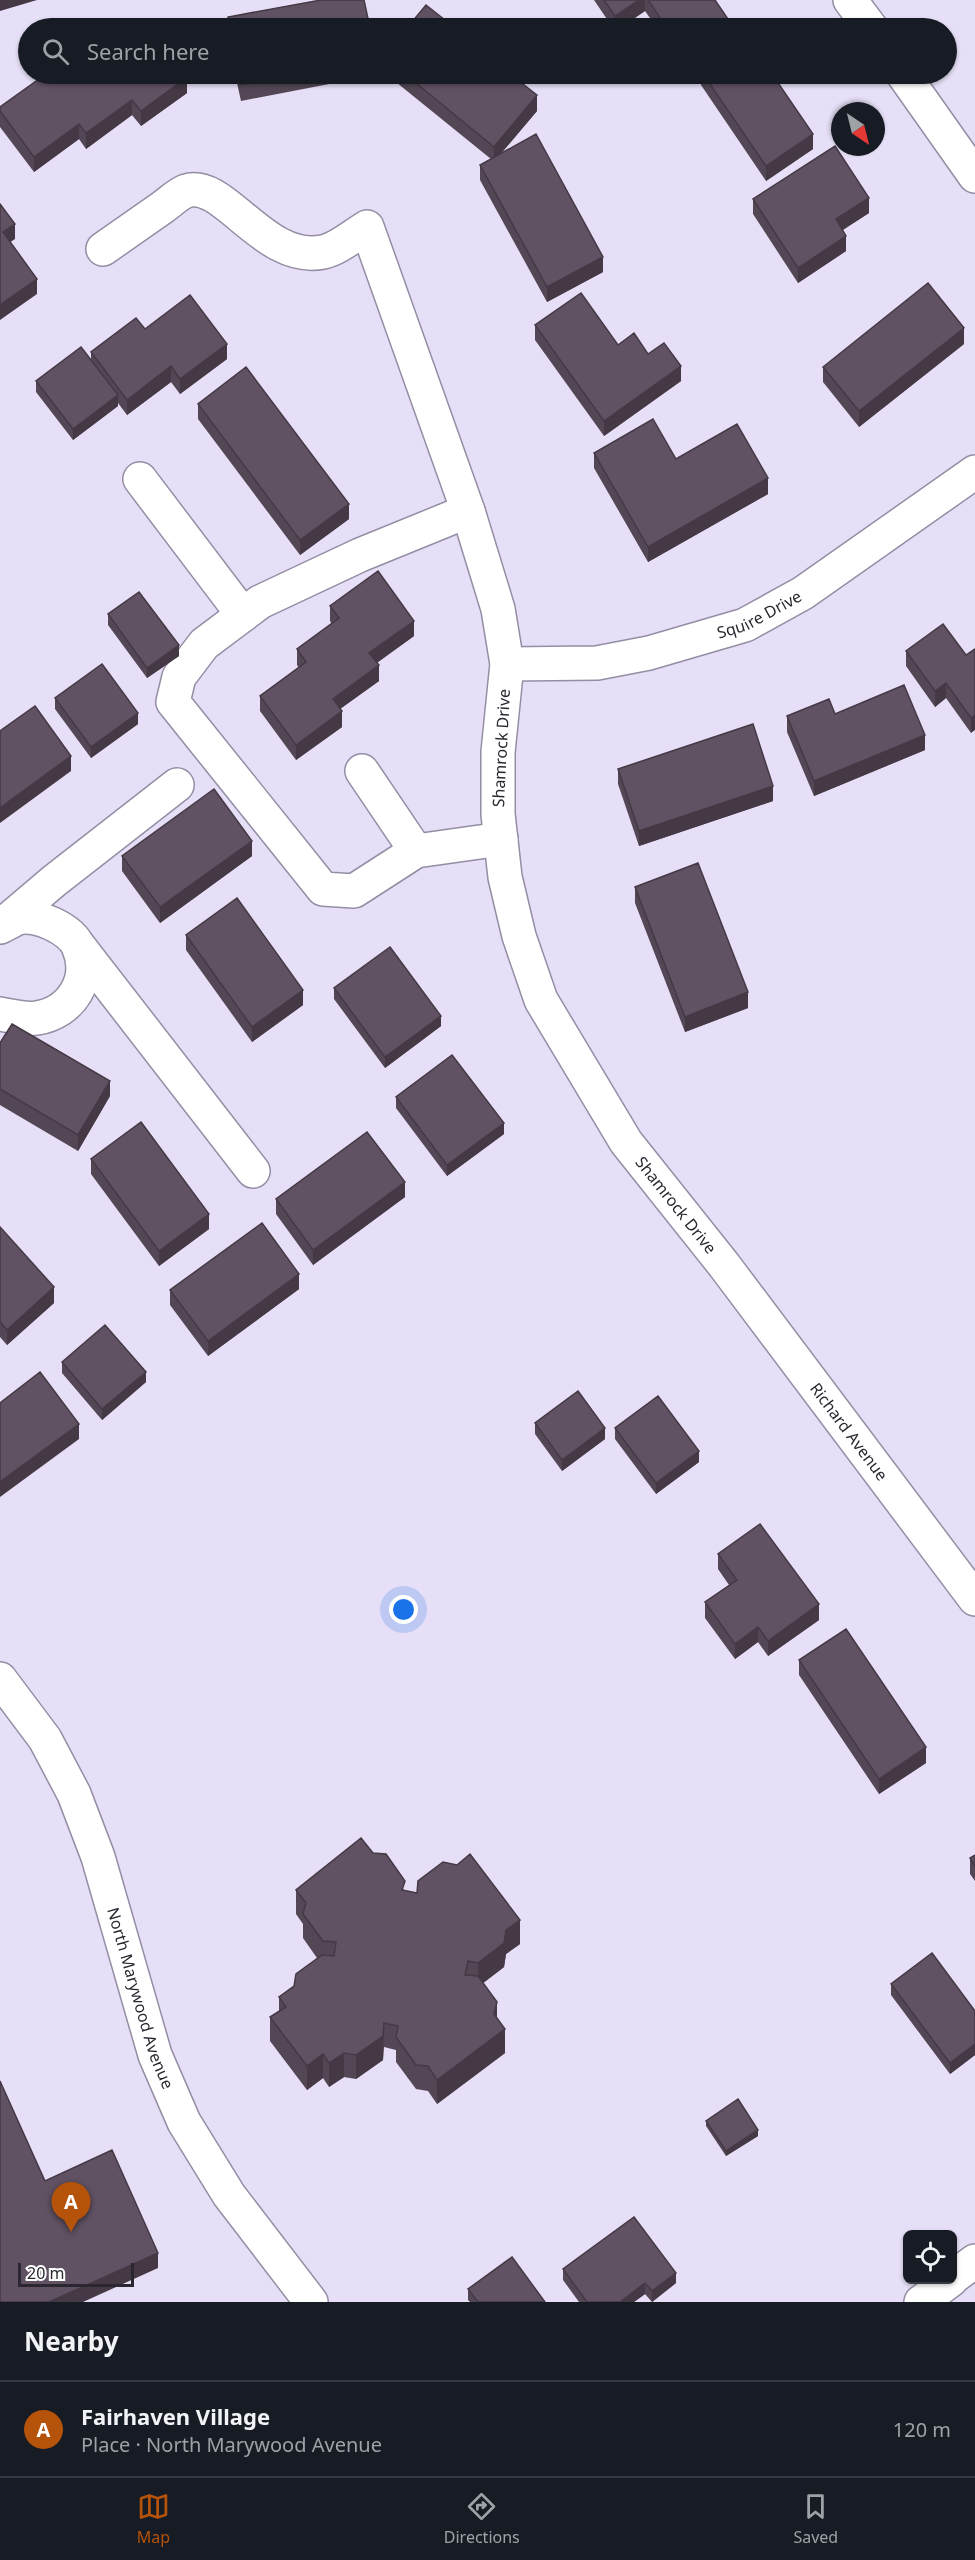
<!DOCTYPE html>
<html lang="en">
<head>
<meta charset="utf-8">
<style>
  :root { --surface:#171b24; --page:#242831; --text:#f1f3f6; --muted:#9ea1a6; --line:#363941; --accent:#b45309 }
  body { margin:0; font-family:"Noto Sans",sans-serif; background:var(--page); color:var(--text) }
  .controls { position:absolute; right:18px; bottom:18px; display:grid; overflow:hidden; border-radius:9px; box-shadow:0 2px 4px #0004 }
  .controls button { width:54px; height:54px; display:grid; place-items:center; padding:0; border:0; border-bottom:2px solid var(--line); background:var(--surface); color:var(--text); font:30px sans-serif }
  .compass { position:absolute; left:831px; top:102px; width:54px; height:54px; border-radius:50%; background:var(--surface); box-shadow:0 2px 4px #0004; rotate:145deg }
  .scale { position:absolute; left:18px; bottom:15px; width:116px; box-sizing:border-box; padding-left:6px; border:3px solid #2a2731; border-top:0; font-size:16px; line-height:21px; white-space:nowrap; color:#2a2731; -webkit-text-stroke:4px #fff; paint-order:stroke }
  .you { position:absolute; left:404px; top:1610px; width:21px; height:21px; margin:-15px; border:4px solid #fff; border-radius:50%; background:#1a73e8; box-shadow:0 0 0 9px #1a73e833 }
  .badge { display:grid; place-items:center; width:39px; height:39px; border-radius:50%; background:var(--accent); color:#fff; font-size:20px; font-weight:700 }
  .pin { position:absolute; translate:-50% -50px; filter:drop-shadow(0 2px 3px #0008) }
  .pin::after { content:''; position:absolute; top:32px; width:21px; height:18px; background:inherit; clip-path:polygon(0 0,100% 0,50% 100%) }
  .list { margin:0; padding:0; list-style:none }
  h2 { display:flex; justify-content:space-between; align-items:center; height:78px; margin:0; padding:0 24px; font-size:26px }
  h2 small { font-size:20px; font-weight:400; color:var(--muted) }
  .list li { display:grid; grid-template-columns:39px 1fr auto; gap:18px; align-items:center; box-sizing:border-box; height:96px; padding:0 24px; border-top:2px solid var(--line) }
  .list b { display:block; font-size:22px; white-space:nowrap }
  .list p { margin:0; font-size:20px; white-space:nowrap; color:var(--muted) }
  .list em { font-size:20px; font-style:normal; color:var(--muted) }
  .icon { flex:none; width:33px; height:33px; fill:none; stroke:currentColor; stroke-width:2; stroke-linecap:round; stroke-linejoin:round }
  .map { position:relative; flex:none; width:975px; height:2302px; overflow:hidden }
  .search { position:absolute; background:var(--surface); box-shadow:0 2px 4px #0004; left:18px; right:18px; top:18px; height:66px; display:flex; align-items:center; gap:15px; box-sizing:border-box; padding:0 21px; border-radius:33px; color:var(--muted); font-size:22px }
  .sheet { height:174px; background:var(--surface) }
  nav { display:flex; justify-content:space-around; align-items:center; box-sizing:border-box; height:84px; border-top:2px solid var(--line); background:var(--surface); font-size:16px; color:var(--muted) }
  nav a { display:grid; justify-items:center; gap:3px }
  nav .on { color:var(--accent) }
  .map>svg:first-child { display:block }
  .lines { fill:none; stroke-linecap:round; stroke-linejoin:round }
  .minor-casing { stroke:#948ea4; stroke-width:36 }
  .minor { stroke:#fff; stroke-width:33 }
  .wall { fill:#534755 }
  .shaded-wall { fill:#443945 }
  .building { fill:#615263; stroke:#443945; stroke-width:1.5 }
  .labels { text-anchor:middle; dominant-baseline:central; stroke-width:6; stroke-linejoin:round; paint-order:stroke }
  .street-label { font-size:16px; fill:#2a2731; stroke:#fff }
</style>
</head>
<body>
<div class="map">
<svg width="975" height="2302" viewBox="0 0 975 2302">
  <rect width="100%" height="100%" fill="#e6dff7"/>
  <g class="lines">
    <g class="minor-casing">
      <g id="minor">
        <path d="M850 0 871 28"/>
        <path d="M903 74 975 176"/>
        <path id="s1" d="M103 249C123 235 143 221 163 207 170 202 178 194 186 191 224 178 264 264 323 252 338 249 354 235 367 227L468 511 498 609 507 664 498 752V814L505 877 519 936 541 1000 626 1142 724 1265 975 1599"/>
        <path d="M140 479 243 615"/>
        <path d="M468 511 360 555 260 602 204 644 179 677 173 702 323 889 354 891 416 851 501 839"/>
        <path id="s2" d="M507 664 597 663 649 653 745 625 803 593 975 472"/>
        <path d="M362 771 416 851"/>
        <path d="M0 927 54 881 177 785"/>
        <path d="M78 945 253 1171"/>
        <path d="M0 1014C12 1016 25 1020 37 1018 71 1013 93 979 78 946 71 929 36 913 18 918 13 920 7 924 2 926"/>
        <path id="s3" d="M0 1679 45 1739 74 1794 98 1857 155 2055 184 2122 229 2195 311 2302"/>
        <path d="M952 2278 975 2261"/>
        <path d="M921 2302 951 2280"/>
      </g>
    </g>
    <use href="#minor" class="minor"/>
  </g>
  <path class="wall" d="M594 0H715L732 28H657L645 11 620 28H613Z
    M235 74H376V75L241 101Z
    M386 74H510L537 111 501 153 603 272 547 302 480 180V165L491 159Z
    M701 74H784V80L779 83 813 149 766 181 701 85Z
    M53 83 187 93 141 126 132 115 86 149 79 139 34 172 0 127V107Z
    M753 199 869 213 843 230 846 251 798 283 753 214Z
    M535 325 618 345 648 354 681 381 604 436 535 340Z
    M145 329 227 359 180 394 171 382 127 415 118 403V406L73 440 36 392V381L91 360V352Z
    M964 344 859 427 823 382V367Z
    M198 404 349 519 300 555 198 419Z
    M594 453 676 459 768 494 648 562 594 468Z
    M330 606 414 636 377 663 379 681 340 709 342 727 296 760 260 711V696L299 668 297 665V649L332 624 330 621Z
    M108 614 179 656 147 678 108 625Z
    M975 649 971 733 946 698 935 707 906 666V651L966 655Z
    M55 698 138 724 91 758 55 709Z
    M835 714 925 750 814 796 787 732V716Z
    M618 769 773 801 639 846 618 784Z
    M122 856H252L160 923 122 871Z
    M635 887 748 1008 685 1032 635 903Z
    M186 935 303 1005 252 1042 186 950Z
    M334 988 441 1026 385 1068 334 999Z
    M0 1043 110 1096 78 1151 0 1105Z
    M396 1097 504 1134 447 1176 396 1108Z
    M91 1159 209 1229 159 1266 91 1174Z
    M405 1197 313 1265 276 1214V1199Z
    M0 1227 54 1303 7 1345 0 1337Z
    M299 1289 208 1356 170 1305V1290Z
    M62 1362 146 1382 102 1420 62 1373Z
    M535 1423 605 1439 562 1471 535 1434Z
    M615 1428 699 1462 656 1494 615 1439Z
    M718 1554 819 1620 768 1656 758 1642 735 1659 705 1618V1602L729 1585 718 1569Z
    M799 1660 926 1763 879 1794 799 1675Z
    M373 1853 405 1891 520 1944 506 1954 504 1967 483 1983 497 2018 505 2053 437 2104 428 2091 416 2089 396 2062V2050L384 2047 383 2060 356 2079 344 2077 329 2087 323 2078 307 2090 270 2041V2017L279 2011V1997L294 1986 317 1958 303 1938V1924L296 1914V1890Z
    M975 1855V1881L970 1874V1858Z
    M891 1984 975 2011V2055L950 2074 891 1995Z
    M706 2121 758 2136 726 2156 706 2126Z
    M563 2269 676 2283 652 2302 645 2294 634 2302H579L563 2280Z
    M468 2289 545 2302H470L468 2300Z"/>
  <path class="shaded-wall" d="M0 0H37L0 11Z
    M639 0H645V11L620 28H615V16Z
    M772 74H784V80L772 88Z
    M187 77V93L141 126V111Z
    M537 95V111L494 162V147Z
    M132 100V115L86 149V133Z
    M79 124V139L34 172V157Z
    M813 134V149L766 181V166Z
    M869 198V213L836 234V219Z
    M15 224V239L3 247V232Z
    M846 236V251L798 283V268Z
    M603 257V272L547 302V287Z
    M37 279V294L0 320V305Z
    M964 328V344L859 427V411Z
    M227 344V359L180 394V379Z
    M171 366V382L127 415V400Z
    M681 366V381L604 436V421Z
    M118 395V406L73 440V429Z
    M768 478V494L648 562V547Z
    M349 504V519L300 555V540Z
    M414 621V636L369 668V653Z
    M179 645V656L147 678V668Z
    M379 665V681L333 714V699Z
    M946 683V698L935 707V691Z
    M342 711V727L296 760V745Z
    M138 713V724L91 758V747Z
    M975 715V730L971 733V718Z
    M925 735V750L814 796V781Z
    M71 756V771L0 823V808Z
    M773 786V801L639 846V831Z
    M252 841V856L160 923V907Z
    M303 990V1005L252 1042V1027Z
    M748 992V1008L685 1032V1017Z
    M441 1016V1026L385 1068V1057Z
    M110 1081V1096L78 1151V1135Z
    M504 1123V1134L447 1176V1165Z
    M405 1182V1197L313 1265V1250Z
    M209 1214V1229L159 1266V1251Z
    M299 1274V1289L208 1356V1341Z
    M54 1287V1303L7 1345V1330Z
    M146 1372V1382L102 1420V1409Z
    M79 1424V1439L0 1497V1482Z
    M605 1428V1439L562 1471V1460Z
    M699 1451V1462L656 1494V1483Z
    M819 1604V1620L768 1656V1641Z
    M758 1627V1642L735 1659V1644Z
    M926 1747V1763L879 1794V1779Z
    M520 1920V1944L506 1954 504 1967 478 1987V1963L506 1930Z
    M497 2002V2026L505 2029V2053L437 2104V2080L494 2014Z
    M384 2023 383 2060 356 2079V2055Z
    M975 2044V2055L950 2074V2063Z
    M344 2053V2077L329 2087V2063Z
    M323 2054V2078L307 2090V2066Z
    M758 2130V2136L726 2156V2151Z
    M158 2253V2268L83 2302H49Z
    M676 2273V2283L652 2302V2291Z
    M645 2283V2294L634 2302H620Z"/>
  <path class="building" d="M321 0H364L370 28H230L228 17Z
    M604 0H639L615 16Z
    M648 0H715L732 25 727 28H667Z
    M426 5 455 28H407Z
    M46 74 53 83 66 74H184L187 77 141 111 132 100 86 133 79 124 34 157 0 111V107Z
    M238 74H305L241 85Z
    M405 74H510L537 95 494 147Z
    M703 74H772L813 134 766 166Z
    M536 134 603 257 547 287 480 165Z
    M835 146 869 198 836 219 846 236 798 268 753 199Z
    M0 204 15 224 3 232 37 279 0 305Z
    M928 283 964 328 859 411 823 367Z
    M581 293 618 345 634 333 648 354 664 343 681 366 604 421 535 325Z
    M190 295 227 344 180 379 171 366 127 400 91 352 136 318 145 329Z
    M81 347 118 395 73 429 36 381Z
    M246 367 349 504 300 540 198 404Z
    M653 419 676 459 737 424 768 478 648 547 594 453Z
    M378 571 414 621 369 653 379 665 333 699 342 711 296 745 260 696 306 662 297 649 339 618 330 606Z
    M139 592 179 645 147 668 108 614Z
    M943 624 966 655 975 649V715L971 718 946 683 935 691 906 651Z
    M102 664 138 713 91 747 55 698Z
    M904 685 925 735 814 781 787 716 829 699 835 714Z
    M35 706 71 756 0 808V731Z
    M753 724 773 786 639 831 618 769Z
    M214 789 252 841 160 907 122 856Z
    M698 863 748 992 685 1017 635 887Z
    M237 898 303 990 252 1027 186 935Z
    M390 947 441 1016 385 1057 334 988Z
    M12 1024 110 1081 78 1135 0 1089V1043Z
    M452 1055 504 1123 447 1165 396 1097Z
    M141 1122 209 1214 159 1251 91 1159Z
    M367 1132 405 1182 313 1250 276 1199Z
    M262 1223 299 1274 208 1341 170 1290Z
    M0 1227 54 1287 7 1330 0 1322Z
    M105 1325 146 1372 102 1409 62 1362Z
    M40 1372 79 1424 0 1482V1403Z
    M578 1391 605 1428 562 1460 535 1423Z
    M658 1396 699 1451 656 1483 615 1428Z
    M760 1524 819 1604 768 1641 758 1627 735 1644 705 1602 737 1580 718 1554Z
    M846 1629 926 1747 879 1779 799 1660Z
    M361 1838 373 1853 386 1854 405 1881 402 1890 417 1893 418 1881 443 1862 457 1865 470 1854 520 1920 506 1930 504 1943 478 1963 468 1961 465 1975 478 1976 497 2002 494 2014 505 2029 437 2080 428 2066 416 2065 396 2037 398 2026 384 2023 383 2036 356 2055 344 2053 329 2063 323 2054 307 2066 270 2017 286 2007 279 1997 294 1986 296 1974 322 1955 334 1956 336 1942 323 1941 303 1914 306 1903 296 1890Z
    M975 1855V1866L970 1858Z
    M932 1953 975 2011V2044L950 2063 891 1984Z
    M0 2081 45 2181 112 2150 158 2253 49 2302H0Z
    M738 2099 758 2130 726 2151 706 2121Z
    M634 2217 676 2273 652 2291 645 2283 620 2302H587L563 2269Z
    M512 2257 545 2302H478L468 2289Z"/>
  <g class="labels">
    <g class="street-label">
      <text stroke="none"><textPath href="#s2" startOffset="260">Squire Drive</textPath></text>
      <text transform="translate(501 748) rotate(-87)">Shamrock Drive</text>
      <text stroke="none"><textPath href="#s1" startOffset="1356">Shamrock Drive</textPath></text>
      <text stroke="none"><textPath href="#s1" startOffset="1641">Richard Avenue</textPath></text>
      <text stroke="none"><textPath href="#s3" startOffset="352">North Marywood Avenue</textPath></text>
    </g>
  </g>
</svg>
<div class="controls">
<button><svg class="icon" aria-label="locate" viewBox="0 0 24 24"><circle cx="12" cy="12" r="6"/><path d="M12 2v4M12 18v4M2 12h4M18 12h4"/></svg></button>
</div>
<svg class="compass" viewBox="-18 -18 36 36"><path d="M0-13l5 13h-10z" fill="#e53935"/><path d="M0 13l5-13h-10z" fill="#9ea1a6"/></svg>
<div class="scale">20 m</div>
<div class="you"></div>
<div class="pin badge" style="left:71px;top:2232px">A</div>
<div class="search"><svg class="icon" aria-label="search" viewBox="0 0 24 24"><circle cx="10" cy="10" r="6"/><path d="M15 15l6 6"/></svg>Search here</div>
</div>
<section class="sheet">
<h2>Nearby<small></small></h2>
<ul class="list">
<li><span class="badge">A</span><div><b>Fairhaven Village</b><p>Place · North Marywood Avenue</p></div><em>120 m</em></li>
</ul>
</section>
<nav>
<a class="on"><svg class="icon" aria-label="map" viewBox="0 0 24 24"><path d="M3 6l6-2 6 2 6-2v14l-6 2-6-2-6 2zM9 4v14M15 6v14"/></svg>Map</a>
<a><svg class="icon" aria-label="directions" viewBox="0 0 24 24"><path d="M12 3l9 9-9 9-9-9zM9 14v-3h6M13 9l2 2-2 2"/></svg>Directions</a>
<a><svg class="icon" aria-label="saved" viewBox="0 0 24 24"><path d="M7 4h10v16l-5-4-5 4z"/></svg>Saved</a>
</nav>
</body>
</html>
